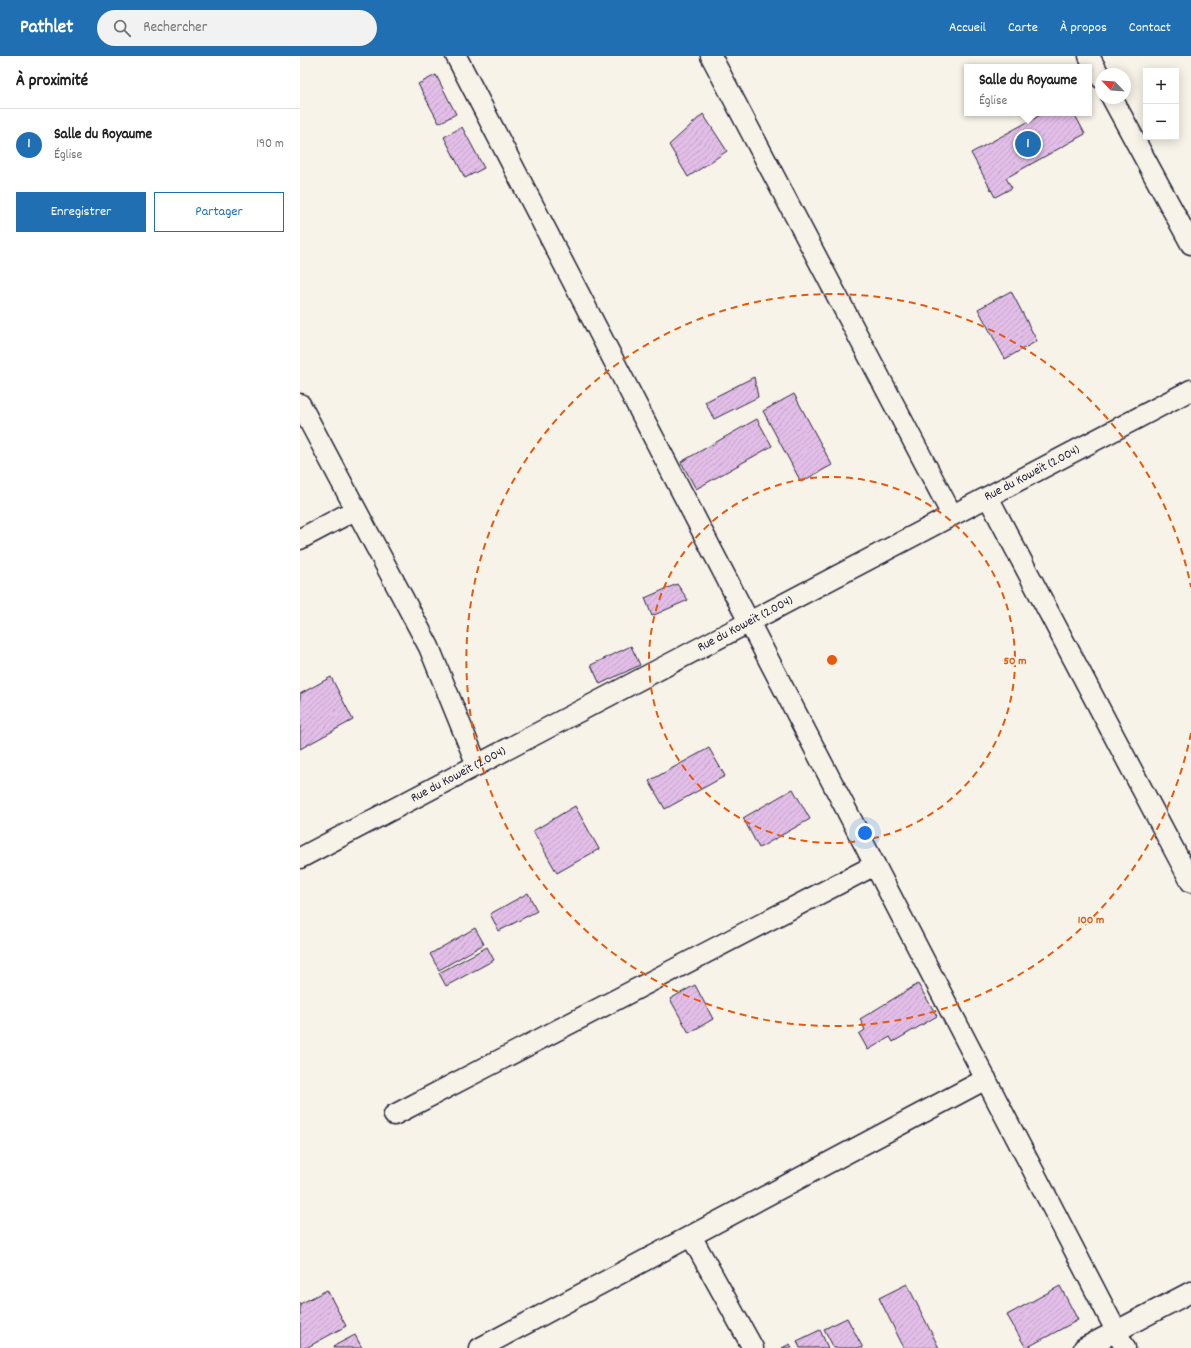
<!DOCTYPE html>
<html lang="fr">
<head>
<meta charset="utf-8">
<style>
  :root { --surface:#fff; --page:#f2f2f2; --text:#222; --muted:#767676; --line:#e0e0e0; --accent:#1f6fb2 }
  body { margin:0; font-family:Dekko,sans-serif; background:var(--page); color:var(--text) }
  .controls { position:absolute; right:12px; top:12px; display:grid; overflow:hidden; border-radius:0px; box-shadow:0 2px 10px #0003 }
  .controls button { width:36px; height:36px; display:grid; place-items:center; padding:0; border:0; border-bottom:1px solid var(--line); background:var(--surface); color:var(--text); font:20px sans-serif }
  .compass { position:absolute; left:795px; top:12px; width:36px; height:36px; border-radius:50%; background:var(--surface); box-shadow:0 2px 10px #0003; rotate:295deg }
  .you { position:absolute; left:565px; top:777px; width:14px; height:14px; margin:-10px; border:3px solid #fff; border-radius:50%; background:#1a73e8; box-shadow:0 0 0 6px #1a73e833 }
  .badge { display:grid; place-items:center; width:26px; height:26px; border-radius:50%; background:var(--accent); color:#fff; font-size:13px; font-weight:700 }
  .pin { position:absolute; translate:-50% -50%; border:2px solid #fff; box-shadow:0 1px 4px #0006 }
  .popup { position:absolute; left:664px; top:8px; width:128px; height:52px; box-sizing:border-box; display:grid; place-content:center; border-radius:0px; background:var(--surface); filter:drop-shadow(0 1px 3px #0005); font-size:13px; white-space:nowrap; color:var(--muted) }
  .popup b { font-size:15px; color:var(--text) }
  .popup::after { content:''; position:absolute; left:50%; top:100%; margin-left:-8px; border:8px solid transparent; border-top-color:var(--surface) }
  .list { margin:0; padding:0; list-style:none }
  h2 { display:flex; justify-content:space-between; align-items:center; height:52px; margin:0; padding:0 16px; font-size:17px }
  h2 small { font-size:13px; font-weight:400; color:var(--muted) }
  .list li { display:grid; grid-template-columns:26px 1fr auto; gap:12px; align-items:center; box-sizing:border-box; height:72px; padding:0 16px; border-top:1px solid var(--line) }
  .list b { display:block; font-size:15px; white-space:nowrap }
  .list p { margin:0; font-size:13px; white-space:nowrap; color:var(--muted) }
  .list em { font-size:13px; font-style:normal; color:var(--muted) }
  .actions { display:flex; gap:8px; padding:12px 16px }
  .actions a { flex:1; padding:9px 0; border:1px solid var(--accent); border-radius:0px; text-align:center; font-size:14px; color:var(--accent) }
  .actions .main { background:var(--accent); color:#fff }
  .icon { flex:none; width:22px; height:22px; fill:none; stroke:currentColor; stroke-width:2; stroke-linecap:round; stroke-linejoin:round }
  .map { position:relative; flex:none; width:891px; height:1292px; overflow:hidden }
  header { display:flex; align-items:center; gap:24px; box-sizing:border-box; height:56px; padding:0 20px; background:var(--accent); color:#fff }
  header strong { font-size:19px }
  nav { display:flex; gap:22px; margin-inline-start:auto; font-size:14px }
  .search { width:280px; height:36px; background:var(--page); display:flex; align-items:center; gap:10px; box-sizing:border-box; padding:0 14px; border-radius:22px; color:var(--muted); font-size:15px }
  main { display:flex }
  aside { flex:1; background:var(--surface) }
  .map>svg:first-child { display:block }
  .building { fill:url(#building-hatch); stroke:#22223b }
  .lines { fill:none; stroke-linecap:round; stroke-linejoin:round }
  .street-casing { stroke:#22223b; stroke-width:23 }
  .street { stroke:#f7f3e8; stroke-width:20 }
  .ring { fill:none; stroke:#e8590c; stroke-width:2; stroke-dasharray:7 5 }
  .labels { text-anchor:middle; dominant-baseline:central; stroke-width:4; stroke-linejoin:round; paint-order:stroke }
  .street-label { font-size:13px; fill:#22223b; stroke:#f7f3e8 }
  .centre { fill:#e8590c; stroke:#f7f3e8; stroke-width:2 }
  .ring-label { font-size:12px; text-anchor:middle; font-weight:bold; fill:#e8590c; stroke:#f7f3e8; stroke-width:4; stroke-linejoin:round; paint-order:stroke }
</style>
</head>
<body>
<header>
<strong>Pathlet</strong>
<div class="search"><svg class="icon" aria-label="search" viewBox="0 0 24 24"><circle cx="10" cy="10" r="6"/><path d="M15 15l6 6"/></svg>Rechercher</div>
<nav><a>Accueil</a><a>Carte</a><a>À propos</a><a>Contact</a></nav>
</header>
<main>
<aside>
<h2>À proximité<small></small></h2>
<ul class="list">
<li><span class="badge">1</span><div><b>Salle du Royaume</b><p>Église</p></div><em>190 m</em></li>
</ul>
<div class="actions"><a class="main">Enregistrer</a><a>Partager</a></div>
</aside>
<div class="map">
<svg width="891" height="1292" viewBox="0 0 891 1292">
  <defs>
    <pattern id="building-hatch" width="6" height="6" patternUnits="userSpaceOnUse"><rect width="6" height="6" fill="#e3bee8"/><path d="M-1 1l2-2M0 6l6-6M5 7l2-2" fill="none" stroke="#c2a3c8"/></pattern>
  </defs>
  <rect width="100%" height="100%" fill="#f7f3e8"/>
  <filter id="ink" filterUnits="userSpaceOnUse"><feTurbulence type="fractalNoise" baseFrequency=".025" numOctaves="2"/><feDisplacementMap in="SourceGraphic" scale="8" xChannelSelector="R" yChannelSelector="G"/><feConvolveMatrix kernelMatrix="1 2 1 2 8 2 1 2 1" color-interpolation-filters="sRGB"/></filter>
  <g filter="url(#ink)">
    <path class="building" d="M136 19 156 58 139 67 118 28Z
      M744 57H774L785 78 706 122 712 132 695 141 671 97Z
      M403 58 427 95 388 121 369 89Z
      M162 71 184 112 165 122 144 81Z
      M711 235 737 285 705 303 678 253Z
      M454 321 458 341 414 363 405 346Z
      M494 338 532 409 501 426 463 355Z
      M457 363 472 390 396 433 381 406Z
      M377 528 388 544 352 560 345 542Z
      M331 590 340 609 300 628 291 609Z
      M31 621 53 664 0 693V638Z
      M409 692 425 720 365 753 349 725Z
      M493 733 510 763 459 792 443 762Z
      M275 750 299 793 257 817 233 775Z
      M228 837 237 855 199 875 190 858Z
      M175 872 184 888 139 914 130 898Z
      M187 891 194 904 146 930 139 917Z
      M618 928 637 960 593 986 590 981 568 994 559 978 565 974 560 963Z
      M395 929 413 963 389 977 370 943Z
      M607 1228 639 1292H604L579 1242Z
      M760 1230 778 1264 726 1292 707 1259Z
      M27 1234 46 1270 6 1292H0V1248Z
      M547 1262 563 1292H534L524 1273Z
      M520 1274 528 1292H500L497 1285Z
      M55 1279 62 1292H35L34 1290Z
      M490 1288 492 1292H482Z"/>
    <g class="lines">
      <g class="street-casing">
        <g id="street">
          <path d="M156 0 825 1292"/>
          <path d="M411 0 652 459"/>
          <path d="M789 0 801 22"/>
          <path d="M812 42 891 188"/>
          <path d="M0 348 129 591 177 709"/>
          <path d="M688 441 891 826"/>
          <path d="M0 483 55 454"/>
          <path id="s1" d="M0 802 891 334"/>
          <path d="M94 1059 575 809"/>
          <path d="M391 1180 453 1292"/>
          <path d="M180 1292 686 1023"/>
          <path d="M784 1292 891 1236"/>
        </g>
      </g>
      <use href="#street" class="street"/>
    </g>
  </g>
  <g class="ring">
    <circle cx="532" cy="604" r="183"/>
    <path d="M891 677A366 366 0 1 1 891 531"/>
  </g>
  <g class="labels">
    <g class="street-label">
      <text stroke="none"><textPath href="#s1" startOffset="827">Rue du Koweït (2.004)</textPath></text>
      <text stroke="none"><textPath href="#s1" startOffset="503">Rue du Koweït (2.004)</textPath></text>
      <text stroke="none"><textPath href="#s1" startOffset="179">Rue du Koweït (2.004)</textPath></text>
    </g>
  </g>
  <circle cx="532" cy="604" r="6" class="centre"/>
  <g class="ring-label">
    <text x="715" y="608">50 m</text>
    <text x="791" y="867">100 m</text>
  </g>
</svg>
<div class="controls">
<button>+</button>
<button>−</button>
</div>
<svg class="compass" viewBox="-18 -18 36 36"><path d="M0-13l5 13h-10z" fill="#e53935"/><path d="M0 13l5-13h-10z" fill="#767676"/></svg>
<div class="you"></div>
<div class="pin badge" style="left:728px;top:88px">1</div>
<div class="popup"><b>Salle du Royaume</b>Église</div>
</div>
</main>
</body>
</html>
